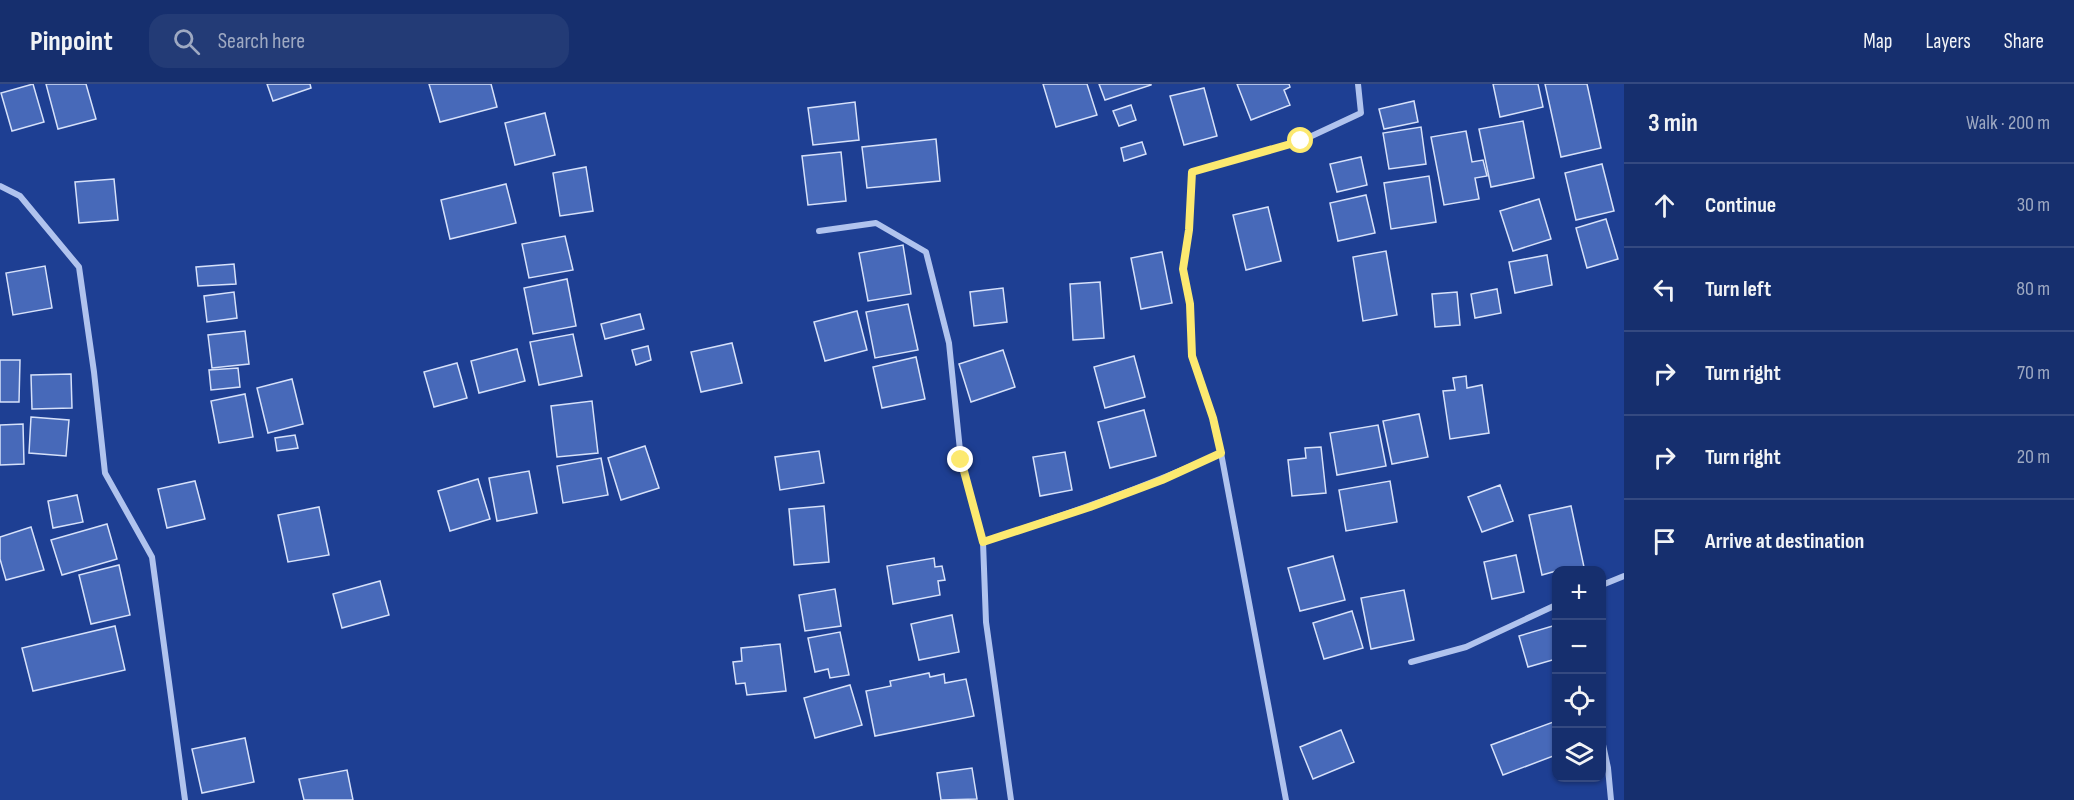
<!DOCTYPE html>
<html lang="en">
<head>
<meta charset="utf-8">
<style>
  :root { --surface:#162f6e; --page:#233b76; --text:#f1f3f6; --muted:#9ea9c2; --line:#354a81 }
  body { margin:0; font-family:"Sofia Sans Condensed",sans-serif; background:var(--page); color:var(--text) }
  .controls { position:absolute; right:18px; bottom:18px; display:grid; overflow:hidden; border-radius:12px; box-shadow:0 2px 4px #0004 }
  .controls button { width:54px; height:54px; display:grid; place-items:center; padding:0; border:0; border-bottom:2px solid var(--line); background:var(--surface); color:var(--text); font:30px sans-serif }
  .stop { position:absolute; width:18px; height:18px; margin:-14px; border:4px solid #fce970; border-radius:50%; background:#fff }
  .stop.end { background:#fce970; border-color:#fff; box-shadow:0 2px 6px #0008 }
  .list { margin:0; padding:0; list-style:none }
  h2 { display:flex; justify-content:space-between; align-items:center; height:78px; margin:0; padding:0 24px; font-size:26px }
  h2 small { font-size:20px; font-weight:400; color:var(--muted) }
  .list li { display:grid; grid-template-columns:39px 1fr auto; gap:18px; align-items:center; box-sizing:border-box; height:84px; padding:0 24px; border-top:2px solid var(--line) }
  .list b { display:block; font-size:22px; white-space:nowrap }
  .list em { font-size:20px; font-style:normal; color:var(--muted) }
  .icon { flex:none; width:33px; height:33px; fill:none; stroke:currentColor; stroke-width:2; stroke-linecap:round; stroke-linejoin:round }
  .map { position:relative; flex:none; width:1624px; height:716px; overflow:hidden }
  header { display:flex; align-items:center; gap:36px; box-sizing:border-box; height:84px; padding:0 30px; background:var(--surface); border-bottom:2px solid var(--line) }
  header strong { font-size:28px }
  nav { display:flex; gap:33px; margin-inline-start:auto; font-size:21px }
  .search { width:420px; height:54px; background:var(--page); display:flex; align-items:center; gap:15px; box-sizing:border-box; padding:0 21px; border-radius:18px; color:var(--muted); font-size:22px }
  main { display:flex }
  aside { flex:1; background:var(--surface) }
  .map>svg:first-child { display:block }
  .building { fill:#4769b9; stroke:#d6e1fa; stroke-width:1.5 }
  .lines { fill:none; stroke-linecap:round; stroke-linejoin:round }
  .street { stroke:#b0c3ee; stroke-width:6 }
  .route { stroke:#fce970; stroke-width:8 }
</style>
</head>
<body>
<header>
<strong>Pinpoint</strong>
<div class="search"><svg class="icon" aria-label="search" viewBox="0 0 24 24"><circle cx="10" cy="10" r="6"/><path d="M15 15l6 6"/></svg>Search here</div>
<nav><a>Map</a><a>Layers</a><a>Share</a></nav>
</header>
<main>
<div class="map">
<svg width="1624" height="716" viewBox="0 0 1624 716">
  <rect width="100%" height="100%" fill="#1e3f93"/>
  <path class="building" d="M33 0 44 38 12 47 1 9Z
    M46 0H86L96 35 58 45Z
    M267 0H310L311 4 273 17Z
    M429 0H491L497 23 440 38Z
    M1043 0H1087L1097 31 1056 43Z
    M1099 0H1151V1L1105 16Z
    M1237 0H1289L1290 3 1284 6 1290 21 1251 36Z
    M1493 0H1538L1543 23 1500 33Z
    M1545 0H1587L1601 64 1561 73Z
    M1204 4 1217 52 1184 61 1170 12Z
    M1414 17 1418 38 1384 45 1379 25Z
    M855 18 859 56 813 61 808 24Z
    M1131 21 1136 36 1119 42 1113 27Z
    M545 29 555 71 515 81 505 39Z
    M1523 37 1534 94 1491 103 1479 45Z
    M1421 43 1426 80 1389 85 1383 49Z
    M1466 47 1472 78 1483 76 1487 92 1475 94 1479 115 1444 121 1431 53Z
    M936 55 940 97 867 104 862 63Z
    M1142 58 1146 70 1124 77 1121 64Z
    M841 68 846 117 808 121 802 72Z
    M1361 73 1367 101 1337 108 1330 80Z
    M1602 80 1614 127 1576 136 1565 89Z
    M586 83 593 127 560 132 553 89Z
    M1429 92 1436 138 1391 145 1384 99Z
    M114 95 118 136 79 139 75 98Z
    M506 100 516 139 450 155 441 116Z
    M1366 111 1375 149 1338 157 1330 119Z
    M1539 115 1551 155 1513 167 1500 127Z
    M1268 123 1281 177 1246 186 1233 131Z
    M1606 135 1618 175 1587 184 1576 144Z
    M565 152 573 186 529 194 522 160Z
    M903 161 911 210 868 217 859 169Z
    M1386 167 1397 231 1363 237 1353 173Z
    M1162 168 1172 219 1141 225 1131 174Z
    M1547 171 1552 201 1515 209 1509 178Z
    M234 180 236 200 198 202 196 183Z
    M45 182 52 224 13 231 6 189Z
    M567 195 576 242 533 250 524 204Z
    M1100 198 1104 254 1073 256 1070 200Z
    M1003 204 1007 238 974 242 970 208Z
    M1497 205 1501 229 1475 234 1471 210Z
    M234 208 237 234 207 238 204 212Z
    M1457 208 1460 241 1435 243 1432 210Z
    M908 220 918 266 875 274 866 228Z
    M857 227 867 266 825 277 814 238Z
    M640 230 644 245 605 255 601 240Z
    M245 247 249 280 212 284 208 251Z
    M573 250 582 292 539 301 530 258Z
    M732 259 742 299 701 308 691 268Z
    M648 262 651 276 636 281 632 266Z
    M517 265 525 297 479 309 471 277Z
    M1003 266 1015 303 971 318 959 280Z
    M1134 272 1145 313 1105 324 1094 283Z
    M916 273 925 315 882 324 873 283Z
    M0 276H20L19 318H0Z
    M457 279 467 314 434 323 424 288Z
    M238 284 240 303 211 306 209 286Z
    M71 290 72 324 32 325 31 291Z
    M1466 292 1467 304 1482 301 1489 349 1450 355 1443 307 1455 306 1453 294Z
    M292 295 303 340 268 349 257 304Z
    M245 310 253 353 219 359 211 317Z
    M592 317 598 369 557 373 551 322Z
    M1144 326 1156 372 1110 384 1098 338Z
    M1419 330 1428 373 1392 380 1383 337Z
    M31 333 69 336 66 372 29 369Z
    M23 340 24 380 0 381V341Z
    M1378 341 1386 382 1337 391 1330 349Z
    M295 351 298 364 277 367 275 354Z
    M645 362 659 404 621 416 608 374Z
    M1321 363 1326 409 1292 412 1288 376 1306 374 1305 364Z
    M819 367 824 399 780 406 775 373Z
    M1065 368 1072 406 1040 412 1033 373Z
    M601 374 608 411 563 419 557 382Z
    M529 387 537 429 497 437 489 394Z
    M478 395 490 435 450 447 438 407Z
    M195 397 205 435 167 444 158 405Z
    M1390 397 1397 438 1346 447 1339 406Z
    M1500 401 1513 437 1482 448 1468 413Z
    M77 411 83 438 53 444 48 417Z
    M824 422 829 478 794 481 789 425Z
    M1571 422 1584 483 1556 487 1542 491 1529 431Z
    M319 423 329 471 288 478 278 431Z
    M107 440 117 475 62 491 51 456Z
    M31 443 44 486 6 496 0 475V453Z
    M1516 471 1524 508 1492 515 1484 478Z
    M1333 472 1345 516 1300 527 1288 484Z
    M934 474 935 483 942 482 945 496 938 497 940 511 893 520 887 482Z
    M119 481 130 531 91 540 79 491Z
    M380 497 389 531 342 544 333 510Z
    M835 505 841 542 805 547 799 511Z
    M1404 506 1414 556 1371 565 1361 514Z
    M1352 527 1363 564 1324 575 1313 539Z
    M952 531 959 568 919 576 911 540Z
    M1556 541V575L1528 583 1519 552Z
    M115 542 125 586 33 607 22 564Z
    M840 548 849 591 830 594 828 585 815 588 808 554Z
    M780 560 786 607 747 611 745 599 736 600 733 578 742 577 741 564Z
    M929 589 930 593 944 590 945 599 966 595 974 632 875 652 866 607 891 602 890 597Z
    M850 601 862 641 815 654 804 614Z
    M1556 637V671L1503 691 1491 661Z
    M1341 646 1354 678 1313 695 1300 663Z
    M245 654 254 698 202 709 192 665Z
    M972 684 977 715 941 716 937 689Z
    M347 686 353 716H304L299 695Z"/>
  <g class="lines">
    <path class="street" d="M0 102 20 112 79 183 94 288 105 389 152 473 185 716
      M819 147 876 139 926 168 949 259 961 376 983 458 986 538 1011 716
      M1221 369 1286 716
      M983 458C1064 431 1142 405 1221 369L1213 334 1192 272 1190 220 1183 185 1189 146 1192 88 1301 57 1361 29 1358 0
      M1602 501 1624 492
      M1411 578 1466 563 1556 521
      M1602 656 1608 684 1611 716"/>
  </g>
  <g class="lines">
    <path class="route" d="M961 376 983 458 1090 423 1162 396 1221 369 1213 334 1192 272 1190 220 1183 185 1189 146 1192 88 1301 57"/>
  </g>
</svg>
<div class="controls">
<button>+</button>
<button>−</button>
<button><svg class="icon" aria-label="locate" viewBox="0 0 24 24"><circle cx="12" cy="12" r="6"/><path d="M12 2v4M12 18v4M2 12h4M18 12h4"/></svg></button>
<button><svg class="icon" aria-label="layers" viewBox="0 0 24 24"><path d="M12 4l9 5-9 5-9-5zM3 14l9 5 9-5"/></svg></button>
</div>
<div class="stop" style="left:1301px;top:57px"></div>
<div class="stop end" style="left:961px;top:376px"></div>
</div>
<aside>
<h2>3 min<small>Walk · 200 m</small></h2>
<ul class="list">
<li><svg class="icon" aria-label="ahead" viewBox="0 0 24 24"><path d="M12 20V5M6 11l6-6 6 6"/></svg><div><b>Continue</b></div><em>30 m</em></li>
<li><svg class="icon" aria-label="left" viewBox="0 0 24 24"><path d="M17 20v-9H6M10 6l-5 5 5 5"/></svg><div><b>Turn left</b></div><em>80 m</em></li>
<li><svg class="icon" aria-label="right" viewBox="0 0 24 24"><path d="M7 20v-9h11M14 6l5 5-5 5"/></svg><div><b>Turn right</b></div><em>70 m</em></li>
<li><svg class="icon" aria-label="right" viewBox="0 0 24 24"><path d="M7 20v-9h11M14 6l5 5-5 5"/></svg><div><b>Turn right</b></div><em>20 m</em></li>
<li><svg class="icon" aria-label="arrive" viewBox="0 0 24 24"><path d="M6 21V4h12l-3 4 3 4H6"/></svg><div><b>Arrive at destination</b></div></li>
</ul>
</aside>
</main>
</body>
</html>
